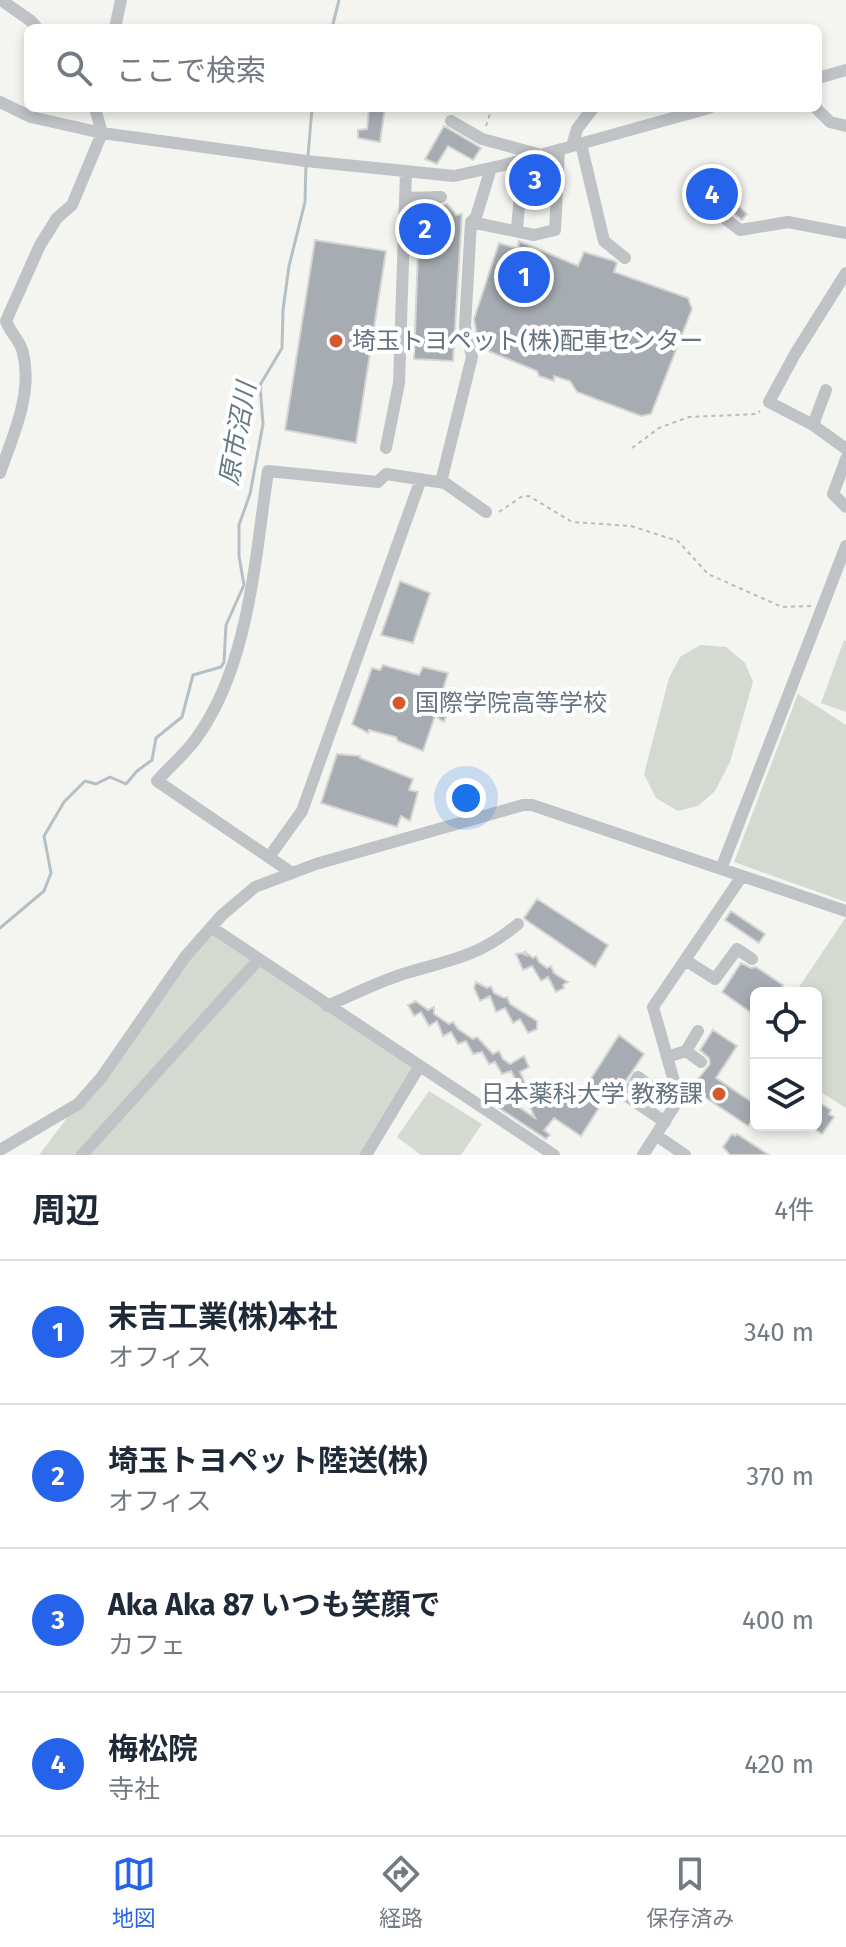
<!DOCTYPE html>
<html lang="ja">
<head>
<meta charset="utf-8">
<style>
  :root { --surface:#fff; --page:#f2f2f3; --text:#1f2937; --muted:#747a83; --line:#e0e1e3; --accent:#2563eb }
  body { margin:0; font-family:"Fira Sans","Noto Sans JP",sans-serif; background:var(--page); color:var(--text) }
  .controls { position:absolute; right:24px; bottom:24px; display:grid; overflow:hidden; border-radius:12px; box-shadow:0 4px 12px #0003 }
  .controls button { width:72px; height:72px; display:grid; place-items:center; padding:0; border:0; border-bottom:2px solid var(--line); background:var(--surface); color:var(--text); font:40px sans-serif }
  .you { position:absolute; left:466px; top:798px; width:28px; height:28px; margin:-20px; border:6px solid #fff; border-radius:50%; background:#1a73e8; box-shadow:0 0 0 12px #1a73e833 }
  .badge { display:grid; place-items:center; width:52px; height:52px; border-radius:50%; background:var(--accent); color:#fff; font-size:26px; font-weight:700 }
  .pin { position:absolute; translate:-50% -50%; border:4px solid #fff; box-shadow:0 2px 8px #0006 }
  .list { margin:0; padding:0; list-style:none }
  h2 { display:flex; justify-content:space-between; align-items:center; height:104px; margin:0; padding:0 32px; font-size:34px }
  h2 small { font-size:26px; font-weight:400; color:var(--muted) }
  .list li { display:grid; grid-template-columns:52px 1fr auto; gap:24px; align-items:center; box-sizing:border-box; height:144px; padding:0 32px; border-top:2px solid var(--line) }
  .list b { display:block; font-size:30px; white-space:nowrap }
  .list p { margin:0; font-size:26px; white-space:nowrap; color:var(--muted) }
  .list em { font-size:26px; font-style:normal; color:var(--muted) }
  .icon { flex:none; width:44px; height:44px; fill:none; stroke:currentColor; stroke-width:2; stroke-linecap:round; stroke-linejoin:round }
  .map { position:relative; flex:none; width:846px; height:1155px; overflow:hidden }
  .search { position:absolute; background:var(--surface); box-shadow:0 4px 12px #0003; left:24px; right:24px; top:24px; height:88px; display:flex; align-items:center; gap:20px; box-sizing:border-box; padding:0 28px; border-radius:12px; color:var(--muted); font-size:30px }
  .sheet { height:680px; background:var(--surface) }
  nav { display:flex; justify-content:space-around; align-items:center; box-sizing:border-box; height:112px; border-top:2px solid var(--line); background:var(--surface); font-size:22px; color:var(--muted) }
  nav a { display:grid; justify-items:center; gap:4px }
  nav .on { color:var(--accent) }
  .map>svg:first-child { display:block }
  .green { fill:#d4dad1 }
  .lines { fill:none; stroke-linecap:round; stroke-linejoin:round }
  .stream { stroke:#b6c0c4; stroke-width:3 }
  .building { fill:#a6acb2; stroke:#d5d5d3; stroke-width:2 }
  .path { stroke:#b9bbbd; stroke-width:2; stroke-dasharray:4 4; stroke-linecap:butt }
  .minor { stroke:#bfc3c6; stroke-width:12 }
  .poi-dot { fill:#d6592d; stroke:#fff; stroke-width:3 }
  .labels { text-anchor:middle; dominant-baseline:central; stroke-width:8; stroke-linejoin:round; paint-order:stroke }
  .poi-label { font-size:24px; fill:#65727f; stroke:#fff; text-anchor:start }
  .water-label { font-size:26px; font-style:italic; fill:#657a83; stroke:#fff }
</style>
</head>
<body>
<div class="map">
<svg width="846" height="1155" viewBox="0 0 846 1155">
  <rect width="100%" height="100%" fill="#f4f4f0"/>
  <path class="green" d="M844 640 846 641V712L821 703Z
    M700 645 726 647 745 663 753 682 730 762 715 791 698 806 678 811 656 798 644 774 669 678 680 657Z
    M798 694 846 725V902L734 862Z
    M846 917V1108L816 1089V993H795Z
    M211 927 419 1067 362 1155H39Z
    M429 1091 482 1124 461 1155H421L397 1137Z"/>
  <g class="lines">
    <path class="stream" d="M332 28 339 0
      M308 156 312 108
      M0 928 44 891 51 873 44 836 64 802 85 781 96 784 110 777 126 784 137 771 152 760 156 738 182 717 193 675 221 667 224 662 226 625 244 585 239 556V525L250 494 263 424 260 385 282 348 283 310 289 266 305 202 306 163"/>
  </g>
  <path class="building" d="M369 108H385L380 142 358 138V130L367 129Z
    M444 126 481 148 473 160 448 146 437 164 425 159Z
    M709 178 747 214 742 220 710 195 700 194 696 190Z
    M447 204 456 215 462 214 453 361 414 359 419 223 433 221V206Z
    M315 240 386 251 356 443 285 430Z
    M519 241 578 266 584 252 614 261 617 263 614 272 688 298 692 309 651 414 641 416 577 392 570 381 554 376V381L539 376 537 371 481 348 482 344 478 342 474 319 499 243 518 249Z
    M400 581 430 593 413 643 381 635Z
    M383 665 419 675 423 667 448 673 438 706 448 709 444 722 435 716 423 751 398 741 396 737 369 730 368 733 352 724 372 668 380 670Z
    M337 754 360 756V758L413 779 409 790 418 792 410 821 401 816 397 827 321 803Z
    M537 899 608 945 595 967 526 920 524 918Z
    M731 911 765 934 759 943 725 920Z
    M524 951 533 958 536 956 539 962 547 968 551 966 554 973 568 982 563 985 564 988 556 992 548 977 541 981 532 966 523 970 516 954 522 953 526 955Z
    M741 963 751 968 756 967 783 985 778 993H756V1016L722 992Z
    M476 982 487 988 491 986 494 993 504 998 507 997 510 1004 537 1021V1029L528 1033 520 1019 513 1023 505 1008 496 1012 490 996 480 1001 474 988Z
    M414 1000 428 1010 434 1007V1014L449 1024 453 1022 458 1029 473 1039 477 1037 493 1054 499 1051 503 1059 510 1064 524 1056 529 1067 520 1072 528 1090 522 1093 511 1071 502 1074 495 1062 489 1064 482 1052 473 1054 466 1041 458 1044 451 1032 443 1036 437 1021 429 1026 421 1012 414 1016 408 1005 415 1002Z
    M713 1030 737 1046 716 1078 756 1105V1115L748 1126 691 1088 710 1064 709 1058 700 1050Z
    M619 1035 644 1054 610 1104 604 1100 581 1136 554 1118 544 1130 550 1135 546 1139 493 1104 499 1094 535 1118 530 1107 545 1084 563 1097 570 1087 581 1094Z
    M816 1100 831 1110 829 1114 834 1117 822 1134 816 1130Z
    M732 1134 735 1136 737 1134 769 1155H730L723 1147Z"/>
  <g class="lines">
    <path class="path" d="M486 126 492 108
      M632 448 659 428 689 417 757 414 760 411
      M499 512 521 497 529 496 572 522 631 526 678 541 708 574 782 607 812 606"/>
    <path class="minor" d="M1 0 31 21 37 28
      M115 28 121 0
      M818 78 846 70
      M0 102 31 117 102 133 306 161 454 176 504 165 709 108
      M816 108 830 122 846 126
      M451 121 482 139 538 154
      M581 144 604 241 625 258
      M572 146 577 129 593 108
      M405 198 441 197
      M704 202 740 230 788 222 846 233
      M471 222 534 235 555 230 559 150
      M517 229 523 160
      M846 273 795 354 769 402 813 425 846 449
      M813 425 826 390
      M386 448 399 383 406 172
      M846 459 833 494 846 507
      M0 473C13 435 33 394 23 353 21 341 10 333 6 321L40 245 57 218 72 205 102 133 95 108
      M441 482 472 357 465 326 471 222 476 217 491 168
      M269 857 302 811 421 479
      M721 869 846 546
      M292 873 157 781C169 767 184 755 195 740 249 668 255 558 268 471L378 482 386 474 445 483 486 512
      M211 927 554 1155
      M685 960 715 979 737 949 752 959
      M327 1006C352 995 378 982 403 974 452 959 477 958 518 924
      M686 1051 701 1062
      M667 1057 686 1051 698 1031
      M640 1105 652 1088 638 1077 627 1096 665 1122
      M657 1136 685 1155
      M0 1150 78 1104 101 1078 185 957 222 915 255 887 316 864 523 805H532L846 911
      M82 1155 259 959
      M366 1155 419 1067
      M643 1155 679 1099 653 1007 742 876"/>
  </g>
  <g class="poi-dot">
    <circle cx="336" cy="341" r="8"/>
    <circle cx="399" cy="703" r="8"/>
    <circle cx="719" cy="1094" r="8"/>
  </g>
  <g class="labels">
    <g class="poi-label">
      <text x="352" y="341">埼玉トヨペット(株)配車センター</text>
      <text x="415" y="703">国際学院高等学校</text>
      <text x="703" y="1094" text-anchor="end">日本薬科大学 教務課</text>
    </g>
    <g class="water-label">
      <text transform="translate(238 434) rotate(-80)">原市沼川</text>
    </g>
  </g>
</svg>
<div class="controls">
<button><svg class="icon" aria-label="locate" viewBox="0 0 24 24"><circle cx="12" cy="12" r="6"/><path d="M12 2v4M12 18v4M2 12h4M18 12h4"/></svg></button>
<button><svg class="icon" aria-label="layers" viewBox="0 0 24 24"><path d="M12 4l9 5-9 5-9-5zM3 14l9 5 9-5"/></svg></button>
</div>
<div class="you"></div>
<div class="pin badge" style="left:524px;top:277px">1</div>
<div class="pin badge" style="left:425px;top:229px">2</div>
<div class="pin badge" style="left:535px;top:180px">3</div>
<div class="pin badge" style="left:712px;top:194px">4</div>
<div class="search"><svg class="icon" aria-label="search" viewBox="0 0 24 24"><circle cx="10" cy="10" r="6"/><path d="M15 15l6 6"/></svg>ここで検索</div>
</div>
<section class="sheet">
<h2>周辺<small>4件</small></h2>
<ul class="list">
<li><span class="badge">1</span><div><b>末吉工業(株)本社</b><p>オフィス</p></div><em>340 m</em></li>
<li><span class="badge">2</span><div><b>埼玉トヨペット陸送(株)</b><p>オフィス</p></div><em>370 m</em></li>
<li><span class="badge">3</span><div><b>Aka Aka 87 いつも笑顔で</b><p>カフェ</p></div><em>400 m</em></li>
<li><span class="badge">4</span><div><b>梅松院</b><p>寺社</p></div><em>420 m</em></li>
</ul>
</section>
<nav>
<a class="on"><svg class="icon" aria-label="map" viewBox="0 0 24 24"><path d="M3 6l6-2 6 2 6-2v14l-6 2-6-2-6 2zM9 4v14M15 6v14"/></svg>地図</a>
<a><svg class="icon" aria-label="directions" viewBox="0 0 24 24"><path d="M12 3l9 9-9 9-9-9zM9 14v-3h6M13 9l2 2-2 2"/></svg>経路</a>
<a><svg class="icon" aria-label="saved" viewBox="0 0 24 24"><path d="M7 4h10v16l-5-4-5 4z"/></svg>保存済み</a>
</nav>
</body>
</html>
